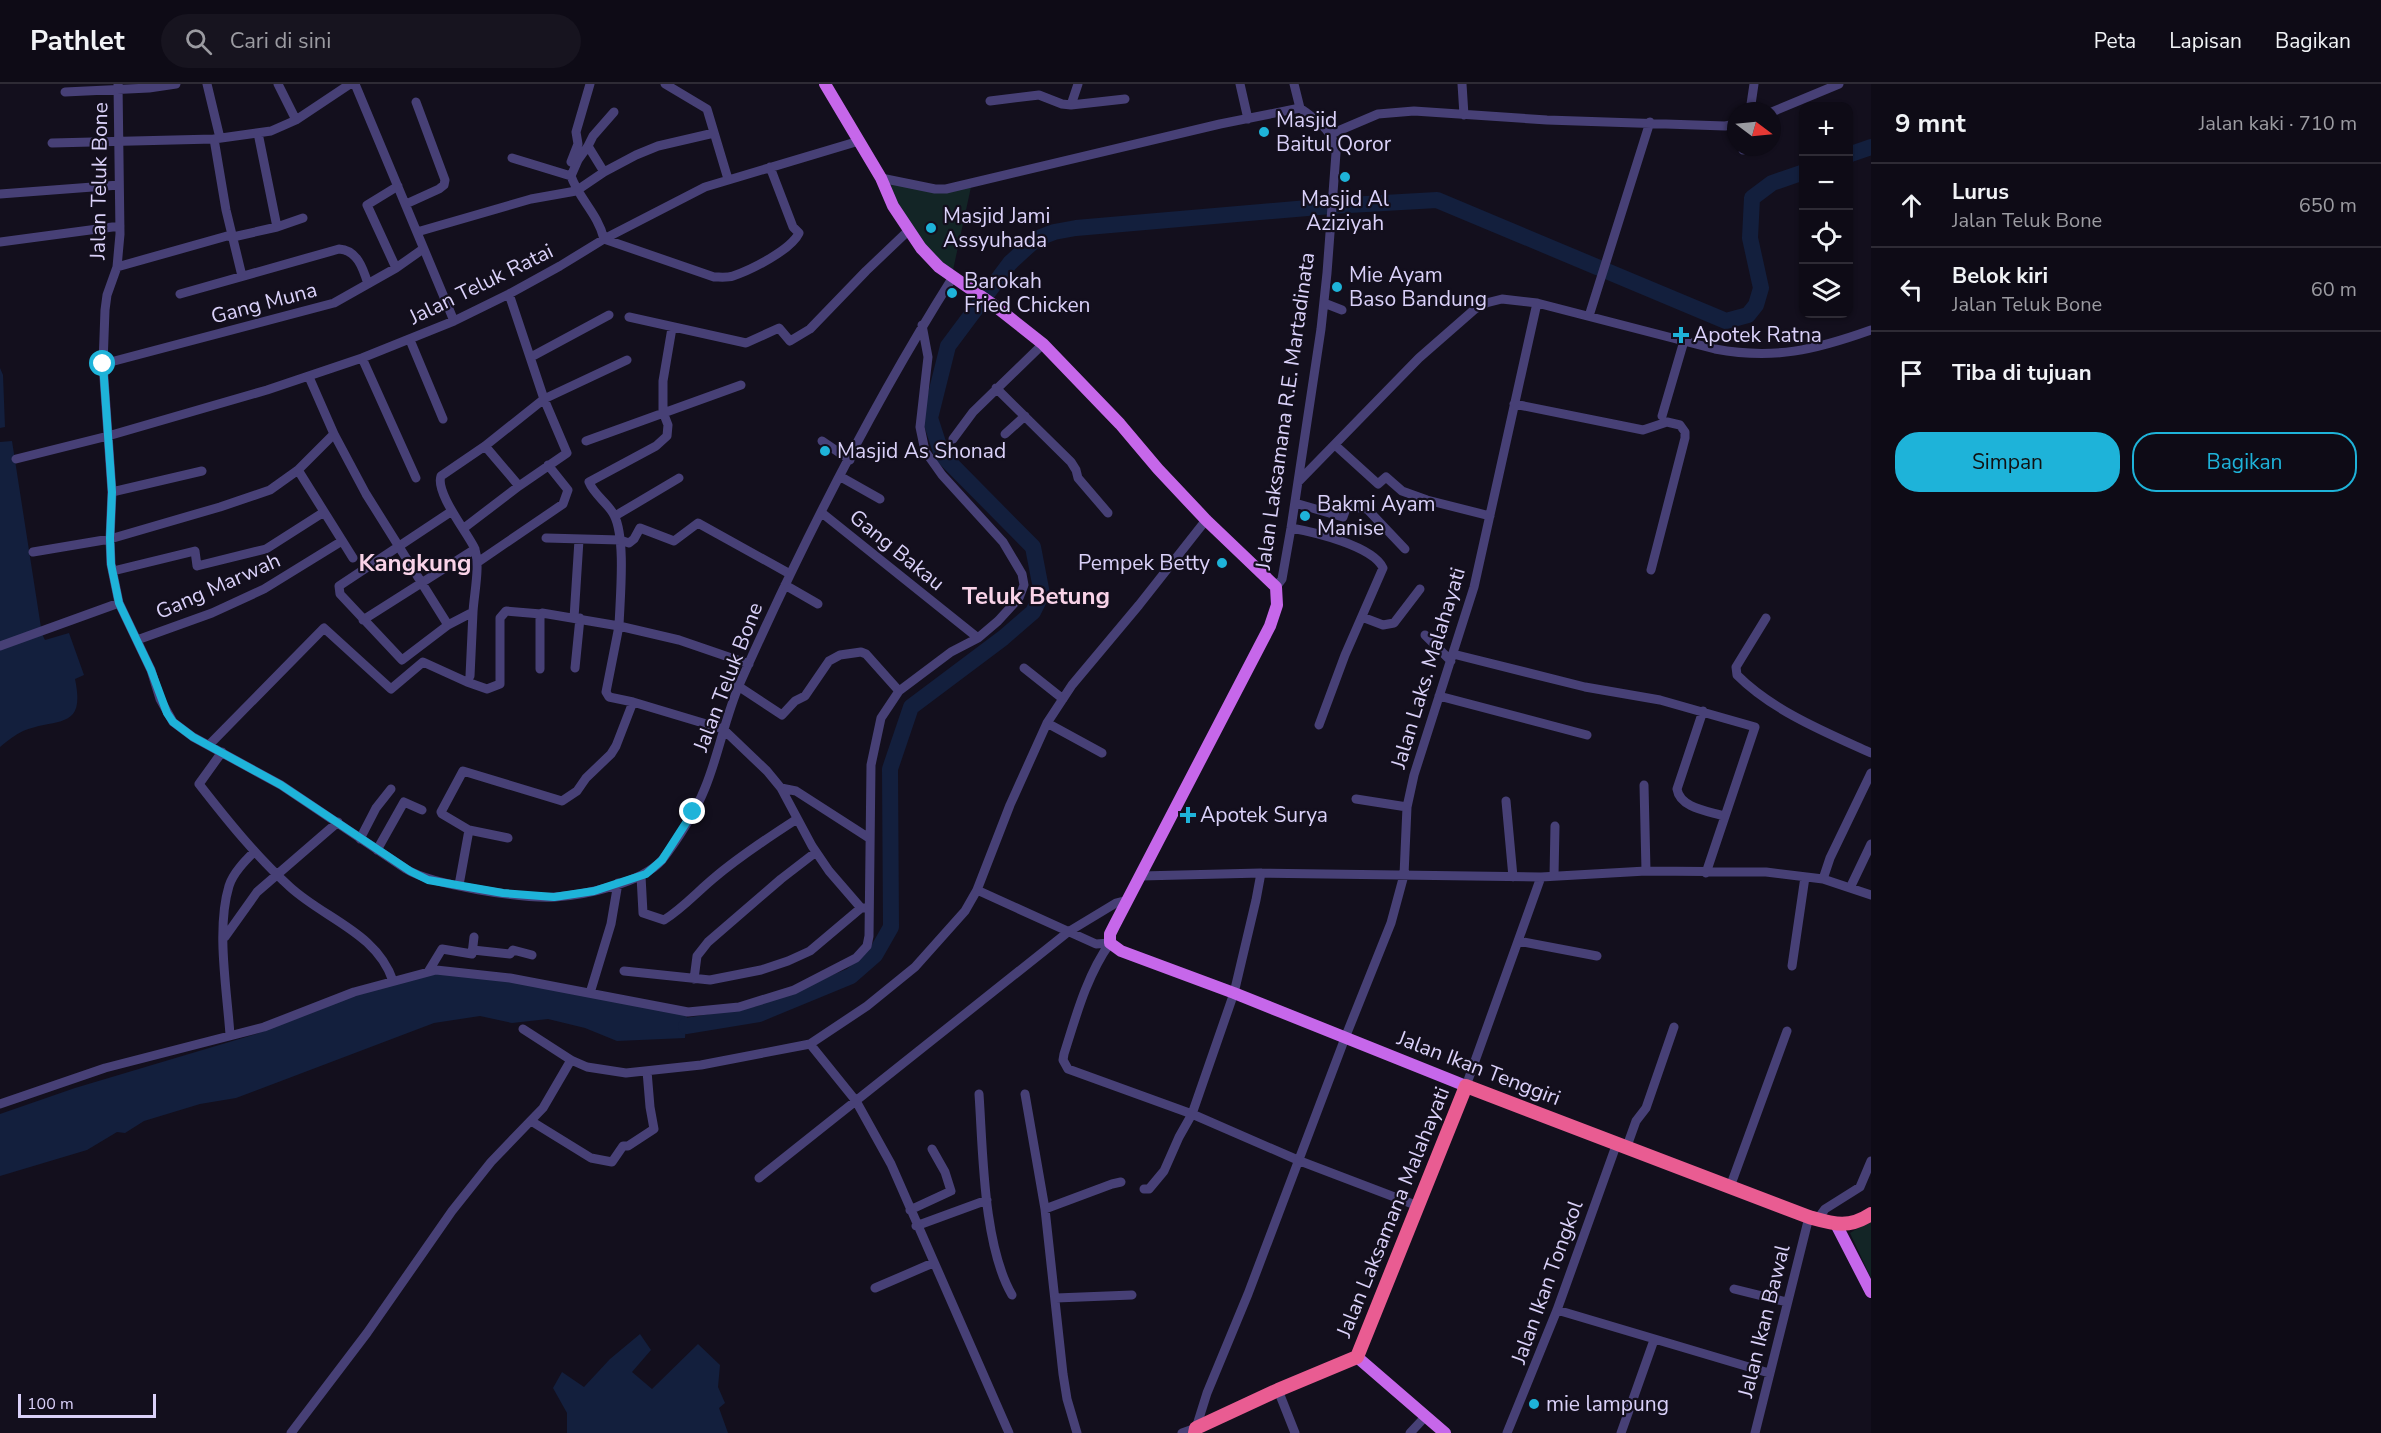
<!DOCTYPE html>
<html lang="id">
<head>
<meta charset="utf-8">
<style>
  :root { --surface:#0e0b16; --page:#17141f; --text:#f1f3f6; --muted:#9b9ba1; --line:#2e2b35; --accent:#1eb3d9 }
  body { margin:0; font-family:"Nunito Sans",sans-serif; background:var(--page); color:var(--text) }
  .controls { position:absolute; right:18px; top:18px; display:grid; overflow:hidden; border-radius:12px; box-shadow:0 2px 4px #0004 }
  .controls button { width:54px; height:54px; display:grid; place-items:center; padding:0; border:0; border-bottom:2px solid var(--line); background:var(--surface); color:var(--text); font:30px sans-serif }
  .compass { position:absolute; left:1727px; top:18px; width:54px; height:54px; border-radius:50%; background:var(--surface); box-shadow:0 2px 4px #0004; rotate:106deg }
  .scale { position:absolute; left:18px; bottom:15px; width:138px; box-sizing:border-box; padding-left:6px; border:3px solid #dad1f9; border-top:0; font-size:16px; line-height:21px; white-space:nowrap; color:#dad1f9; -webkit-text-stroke:4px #130f1d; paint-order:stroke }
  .stop { position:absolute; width:18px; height:18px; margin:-14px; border:4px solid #1eb3d9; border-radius:50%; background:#fff }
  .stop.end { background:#1eb3d9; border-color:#fff; box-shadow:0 2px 6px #0008 }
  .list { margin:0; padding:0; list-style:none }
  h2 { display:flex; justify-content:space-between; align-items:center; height:78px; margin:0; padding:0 24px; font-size:26px }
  h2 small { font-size:20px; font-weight:400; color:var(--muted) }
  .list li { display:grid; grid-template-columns:39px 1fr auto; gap:18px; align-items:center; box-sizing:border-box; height:84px; padding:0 24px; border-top:2px solid var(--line) }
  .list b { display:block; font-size:22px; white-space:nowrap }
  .list p { margin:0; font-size:20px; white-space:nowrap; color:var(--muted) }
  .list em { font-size:20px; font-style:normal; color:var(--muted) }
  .actions { display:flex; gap:12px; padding:18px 24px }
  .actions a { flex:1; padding:14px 0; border:2px solid var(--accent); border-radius:24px; text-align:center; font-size:21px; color:var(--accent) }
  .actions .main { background:var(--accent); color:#111 }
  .icon { flex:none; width:33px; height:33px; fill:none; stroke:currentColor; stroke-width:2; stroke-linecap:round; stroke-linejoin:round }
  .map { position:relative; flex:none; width:1871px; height:1349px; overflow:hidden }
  header { display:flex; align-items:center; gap:36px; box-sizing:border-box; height:84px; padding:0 30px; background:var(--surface); border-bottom:2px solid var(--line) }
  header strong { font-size:28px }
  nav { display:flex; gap:33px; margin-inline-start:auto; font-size:21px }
  .search { width:420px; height:54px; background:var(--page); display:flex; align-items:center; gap:15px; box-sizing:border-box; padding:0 21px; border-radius:33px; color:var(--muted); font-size:22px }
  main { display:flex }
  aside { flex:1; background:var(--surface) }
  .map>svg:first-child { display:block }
  .green { fill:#132526 }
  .water { fill:#131f3d }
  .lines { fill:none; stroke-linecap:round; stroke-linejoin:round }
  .river { stroke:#131f3d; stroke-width:16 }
  .minor { stroke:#474076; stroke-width:9 }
  .major { stroke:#c667ea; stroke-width:12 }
  .highway { stroke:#e95c92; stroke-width:14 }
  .route { stroke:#1eb3d9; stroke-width:8 }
  .poi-dot { fill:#1eb3d9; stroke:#130f1d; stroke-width:2 }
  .labels { text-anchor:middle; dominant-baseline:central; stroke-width:4.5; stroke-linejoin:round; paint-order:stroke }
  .poi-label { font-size:21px; fill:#dad1f9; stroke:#130f1d; text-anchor:start }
  .street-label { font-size:21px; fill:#dad1f9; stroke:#130f1d }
  .quarter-label { font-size:24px; font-weight:bold; fill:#f9d3e8; stroke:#130f1d }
</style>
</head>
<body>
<header>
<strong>Pathlet</strong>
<div class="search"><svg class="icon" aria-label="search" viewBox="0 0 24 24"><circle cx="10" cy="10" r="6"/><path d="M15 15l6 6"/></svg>Cari di sini</div>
<nav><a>Peta</a><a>Lapisan</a><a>Bagikan</a></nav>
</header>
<main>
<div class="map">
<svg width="1871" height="1349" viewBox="0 0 1871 1349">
  <rect width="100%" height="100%" fill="#130f1d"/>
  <path class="green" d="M883 96 935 107 971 103 953 186C919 169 902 127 883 96Z
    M1871 1136V1194L1850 1149Z"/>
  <path class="water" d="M0 284 3 291 5 343 0 344Z
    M12 357 42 550 45 556 69 549 84 591 75 595C86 647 57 633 23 647 15 651 7 657 0 663V358Z
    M438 886 480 891 687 931 685 954 617 957 585 944 548 935 512 939 480 932 434 939 236 1014 200 1020 144 1037 125 1049 117 1048 87 1066 0 1092V1030L75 1004 256 950 373 903Z
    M640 1250 651 1266 632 1288 652 1305 698 1260 720 1281 718 1303 725 1319 719 1324 728 1349H567V1329L553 1304 562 1288 584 1303 610 1275Z"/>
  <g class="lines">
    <path class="river" d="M1848 71 1871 63
      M686 942 759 930 851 892 875 871 891 843 890 685 911 623 1003 554 1033 528 1042 510 1033 463 942 371 930 334 948 262 1010 179 1036 155 1054 148 1076 144 1331 122 1437 116 1726 237 1748 231 1756 221 1761 204 1750 154 1752 114 1772 99 1804 88"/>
    <path class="minor" d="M118 0 120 150 117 183 107 211 105 226 103 280 112 408 110 455 111 480 119 519 151 586 160 615 173 638 193 653 281 701 406 785C432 801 523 815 555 813 585 811 642 799 662 776 677 757 696 727 705 704 719 670 725 633 740 599 801 462 873 320 953 193
      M207 0 220 54
      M278 0 296 36
      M355 0 454 237
      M665 0 707 25 728 95
      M1240 0 1248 35
      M1294 0 1300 24
      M1462 0 1464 31
      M65 8 149 4 176 0
      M1039 11 1062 20 1071 21 1125 15
      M990 17 1039 11
      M1071 21 1078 0
      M1750 27 1754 0
      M1772 28 1839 0
      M258 49 277 143
      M1331 50 1378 30 1414 27 1547 36 1725 42 1736 40
      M214 55 226 126 242 192
      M52 59 214 55 271 47 296 36 350 0
      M588 62 578 76 571 92C579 115 598 130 604 155L714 193C720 193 727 194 733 192 751 186 791 166 799 149L793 143 770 83
      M1743 66V63
      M512 74 571 92
      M571 78 578 60 576 48 590 0
      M604 88 588 62 593 52 614 28
      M881 94 935 105H946L1220 40 1300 24C1316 36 1335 47 1336 69L1327 189 1321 245 1291 444 1282 495 1276 503
      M0 110 119 101
      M406 120 439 105 444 101 445 96 416 18
      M417 148 531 115 576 107 604 88 636 71 658 62 714 49
      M0 158 120 142
      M117 183 227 152 233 153 277 143 303 134
      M396 184 367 121 398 102
      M180 210 339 165C357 166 363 184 368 200
      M1324 219 1342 226
      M1589 232 1650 38
      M629 233 746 259 779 244 790 257 810 245 866 187 909 146
      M672 244 663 297V328L668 341 667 352 656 362 589 398C594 411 608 419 614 431 626 454 620 514 619 542L679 556 749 580
      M410 256 443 335
      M531 273 609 231
      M362 274 416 394
      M103 280 334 219 396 184 423 165
      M309 293 334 350 366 410 448 541
      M996 304 1071 378 1076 386 1078 394 1108 429
      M1514 320 1643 346 1667 338 1680 341 1685 348V354L1651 486
      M1662 332 1684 257
      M334 350 298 386 353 474
      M1005 350 1025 332
      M953 355 973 328 1043 260
      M586 357 741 301
      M822 357 850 376
      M1335 361 1378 400 1386 393 1402 407 1427 416 1490 432
      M485 362 519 402
      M16 375 108 352 267 306 362 274 454 237 509 210 560 182 604 155 705 103 859 57
      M841 393 880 415
      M1298 398 1419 274 1475 225 1486 219 1502 215 1537 219 1715 265C1774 276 1815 266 1871 246
      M112 408 202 387
      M1295 419 1343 433 1347 422 1367 425 1405 465
      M452 427 339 502 340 510 402 576 448 541 473 528C474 509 481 480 474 463 466 447 435 408 441 392L485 362 544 315 627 276
      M822 429 978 554
      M615 432 679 394
      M464 444 519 402 567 369 544 315 509 210
      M1291 444C1314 448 1373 462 1383 484L1345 571 1319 641
      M546 454 620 456 629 459 634 455 640 444 674 457 698 439 790 490
      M33 468 110 455 220 423 270 406 298 386
      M478 478 563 420 568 406 548 381
      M113 487 195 467 197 482 266 465 324 428
      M785 501 818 520
      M1362 533 1383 541 1394 539 1420 505
      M574 534 579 456
      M1766 534 1736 583 1737 591C1773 627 1825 648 1871 669
      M363 536 475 465
      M1425 551 1451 577
      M137 556 212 529 264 505 342 457
      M0 562 119 519
      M1453 570 1585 603 1660 616 1755 643 1706 789
      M575 584 580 534
      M1024 584 1063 615
      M540 585V533L542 529 619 542 606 608 609 613 633 618 723 645 767 687 781 704 812 762 829 787 861 824H868
      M470 592 473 528
      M738 602 782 631 795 617 805 612 829 577 840 571 861 568 866 570 899 607
      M1439 612 1587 651
      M1703 627 1677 705C1680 724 1708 727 1724 732
      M1047 639 1102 669
      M209 661 324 544 391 605 423 578 467 598 487 605 500 600V534L506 527 541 530
      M222 668 199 700C227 736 256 772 290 803 325 835 377 849 393 897
      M1644 701 1646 787
      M781 704 796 707 869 754
      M1356 715 1407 723
      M1506 717 1513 793
      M469 746 508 754
      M360 755 376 724 391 705
      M377 766 404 718 422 726
      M641 792 643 829 664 836C683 824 697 808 714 794 740 772 769 753 797 735
      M1141 792 1261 789 1541 793 1646 787 1766 788 1823 795 1871 811
      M1554 792 1555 742
      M1823 795 1830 774 1871 689
      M459 801 469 746 442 730 441 728 463 687 562 717 577 707 586 694 611 670 616 662 633 618
      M1850 804 1871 760
      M977 806 1096 860 1110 859
      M225 853 257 808 338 738
      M1518 857 1597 872
      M1110 859C1087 891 1076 932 1064 970L1063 976 1068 985 1192 1030 1300 1077 1418 1122
      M473 866 510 870 513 866 532 871
      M1792 882 1805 793
      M624 887 710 896 761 886 788 877 810 867 861 824
      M428 888 442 865 472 870 474 853
      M694 895 697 872 708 858 781 795 816 768
      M590 909 611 840 618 799
      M523 945 571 976 587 983 626 989 701 981 810 960 867 922 915 883 965 827 977 806 1010 721 1047 639 1072 601 1139 521 1206 436
      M230 951C227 906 216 845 229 802 233 789 245 777 254 768
      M810 960 856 1017 891 1080 1009 1349
      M1466 1002 1541 793
      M979 1010C983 1067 983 1161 1012 1211
      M1025 1010 1045 1125 1063 1290 1067 1315 1077 1349
      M0 1020 105 984 264 943 354 908 436 886 510 894 688 928 739 923 794 906 856 874 867 862 869 852 871 681 881 634 899 607 951 568 978 554 998 537 1019 514 1024 501 1022 490 1003 458 942 391 925 367 920 343 928 273 922 241
      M531 1037 591 1074 612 1078 623 1062H628L654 1045 650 1023 647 987
      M1627 1062 1636 1037 1646 1024 1674 943
      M759 1094 1068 848 1116 819 1128 816
      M1730 1103 1787 947
      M1144 1105H1149L1164 1087 1179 1053 1192 1030 1234 909 1256 816 1261 789
      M1045 1125 1112 1100 1121 1098
      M910 1126 951 1107 945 1088 932 1065
      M1817 1136 1825 1125 1860 1103 1871 1077
      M916 1142 987 1116
      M875 1204 933 1179
      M1734 1205 1787 1218
      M1056 1214 1132 1211
      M1557 1226 1769 1289
      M1278 1306 1295 1349
      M291 1349 367 1249 452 1127 491 1078 543 1024 571 976
      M1182 1349 1196 1344 1207 1309 1248 1210 1345 954 1391 839 1404 791 1407 723 1414 691 1474 503 1537 219
      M1410 1349 1425 1333
      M1507 1349 1557 1226 1617 1059
      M1621 1349 1654 1256
      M1755 1349 1809 1133"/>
    <path class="major" d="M825 0 881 94 893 122 921 164 939 183 995 222 1043 260 1120 340 1158 385 1206 436 1276 503 1277 521 1270 542 1114 842 1110 850V859L1121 867 1234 909 1466 1002
      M1837 1142 1871 1208
      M1357 1273 1445 1349"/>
    <path class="highway" d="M1195 1349 1196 1344 1278 1306 1357 1273 1466 1002 1809 1133C1834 1140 1848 1145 1871 1130"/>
  </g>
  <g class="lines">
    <path class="route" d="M103 280 112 408 110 454 111 480 119 519 151 586 167 629 173 638 193 653 281 701 410 787 428 796 503 809 554 813 594 807 646 790 662 776 693 728"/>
  </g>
  <g class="poi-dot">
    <circle cx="1264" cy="48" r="6"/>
    <circle cx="1345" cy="93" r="6"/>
    <circle cx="931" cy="144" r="6"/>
    <circle cx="1337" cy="203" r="6"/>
    <circle cx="952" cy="209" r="6"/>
    <path d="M1678 242h6v6h6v6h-6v6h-6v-6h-6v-6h6z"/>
    <circle cx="825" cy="367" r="6"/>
    <circle cx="1305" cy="432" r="6"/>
    <circle cx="1222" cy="479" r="6"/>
    <path d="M1185 722h6v6h6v6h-6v6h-6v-6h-6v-6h6z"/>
    <circle cx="1534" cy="1320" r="6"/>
  </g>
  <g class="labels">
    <g class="poi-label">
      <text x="1276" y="36">Masjid<tspan x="1276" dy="24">Baitul Qoror</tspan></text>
      <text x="1345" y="115" text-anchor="middle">Masjid Al<tspan x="1345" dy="24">Aziziyah</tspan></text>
      <text x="943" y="132">Masjid Jami<tspan x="943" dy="24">Assyuhada</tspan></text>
      <text x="1349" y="191">Mie Ayam<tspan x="1349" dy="24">Baso Bandung</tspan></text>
      <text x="964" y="197">Barokah<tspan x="964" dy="24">Fried Chicken</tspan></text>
      <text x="1693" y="251">Apotek Ratna</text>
      <text x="837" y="367">Masjid As Shonad</text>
      <text x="1317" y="420">Bakmi Ayam<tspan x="1317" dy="24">Manise</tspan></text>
      <text x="1210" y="479" text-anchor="end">Pempek Betty</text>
      <text x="1200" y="731">Apotek Surya</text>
      <text x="1546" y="1320">mie lampung</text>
    </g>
    <g class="street-label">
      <text transform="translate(99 97) rotate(-89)">Jalan Teluk Bone</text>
      <text transform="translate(481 200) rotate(-26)">Jalan Teluk Ratai</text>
      <text transform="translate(264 219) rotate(-15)">Gang Muna</text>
      <text transform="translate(1285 327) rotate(-82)">Jalan Laksamana R.E. Martadinata</text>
      <text transform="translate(897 466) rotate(39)">Gang Bakau</text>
      <text transform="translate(218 502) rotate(-24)">Gang Marwah</text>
      <text transform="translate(1428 584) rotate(-73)">Jalan Laks. Malahayati</text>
      <text transform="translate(728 593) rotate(-69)">Jalan Teluk Bone</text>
      <text transform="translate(1479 984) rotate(21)">Jalan Ikan Tenggiri</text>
      <text transform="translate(1393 1128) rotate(-68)">Jalan Laksamana Malahayati</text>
      <text transform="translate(1547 1198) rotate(-70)">Jalan Ikan Tongkol</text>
      <text transform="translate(1764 1237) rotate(-76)">Jalan Ikan Bawal</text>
    </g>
    <g class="quarter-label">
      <text x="415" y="479">Kangkung</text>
      <text x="1036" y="512">Teluk Betung</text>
    </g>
  </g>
</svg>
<div class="controls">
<button>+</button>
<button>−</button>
<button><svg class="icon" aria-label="locate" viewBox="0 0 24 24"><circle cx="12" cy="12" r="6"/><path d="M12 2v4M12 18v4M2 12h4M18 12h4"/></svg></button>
<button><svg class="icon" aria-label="layers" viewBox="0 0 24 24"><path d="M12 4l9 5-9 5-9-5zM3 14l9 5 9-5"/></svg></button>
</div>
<svg class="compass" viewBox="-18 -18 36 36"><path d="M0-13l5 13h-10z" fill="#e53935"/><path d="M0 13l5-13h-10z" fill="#9b9ba1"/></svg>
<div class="scale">100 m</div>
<div class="stop" style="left:103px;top:280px"></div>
<div class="stop end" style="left:693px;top:728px"></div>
</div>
<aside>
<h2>9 mnt<small>Jalan kaki · 710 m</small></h2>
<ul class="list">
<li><svg class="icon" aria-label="ahead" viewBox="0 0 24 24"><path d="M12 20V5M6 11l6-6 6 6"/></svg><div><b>Lurus</b><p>Jalan Teluk Bone</p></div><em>650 m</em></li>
<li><svg class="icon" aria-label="left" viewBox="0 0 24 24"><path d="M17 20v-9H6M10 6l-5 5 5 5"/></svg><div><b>Belok kiri</b><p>Jalan Teluk Bone</p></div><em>60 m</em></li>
<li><svg class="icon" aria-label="arrive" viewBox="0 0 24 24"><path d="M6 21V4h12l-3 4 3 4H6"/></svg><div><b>Tiba di tujuan</b></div></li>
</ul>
<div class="actions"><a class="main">Simpan</a><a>Bagikan</a></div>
</aside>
</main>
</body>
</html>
